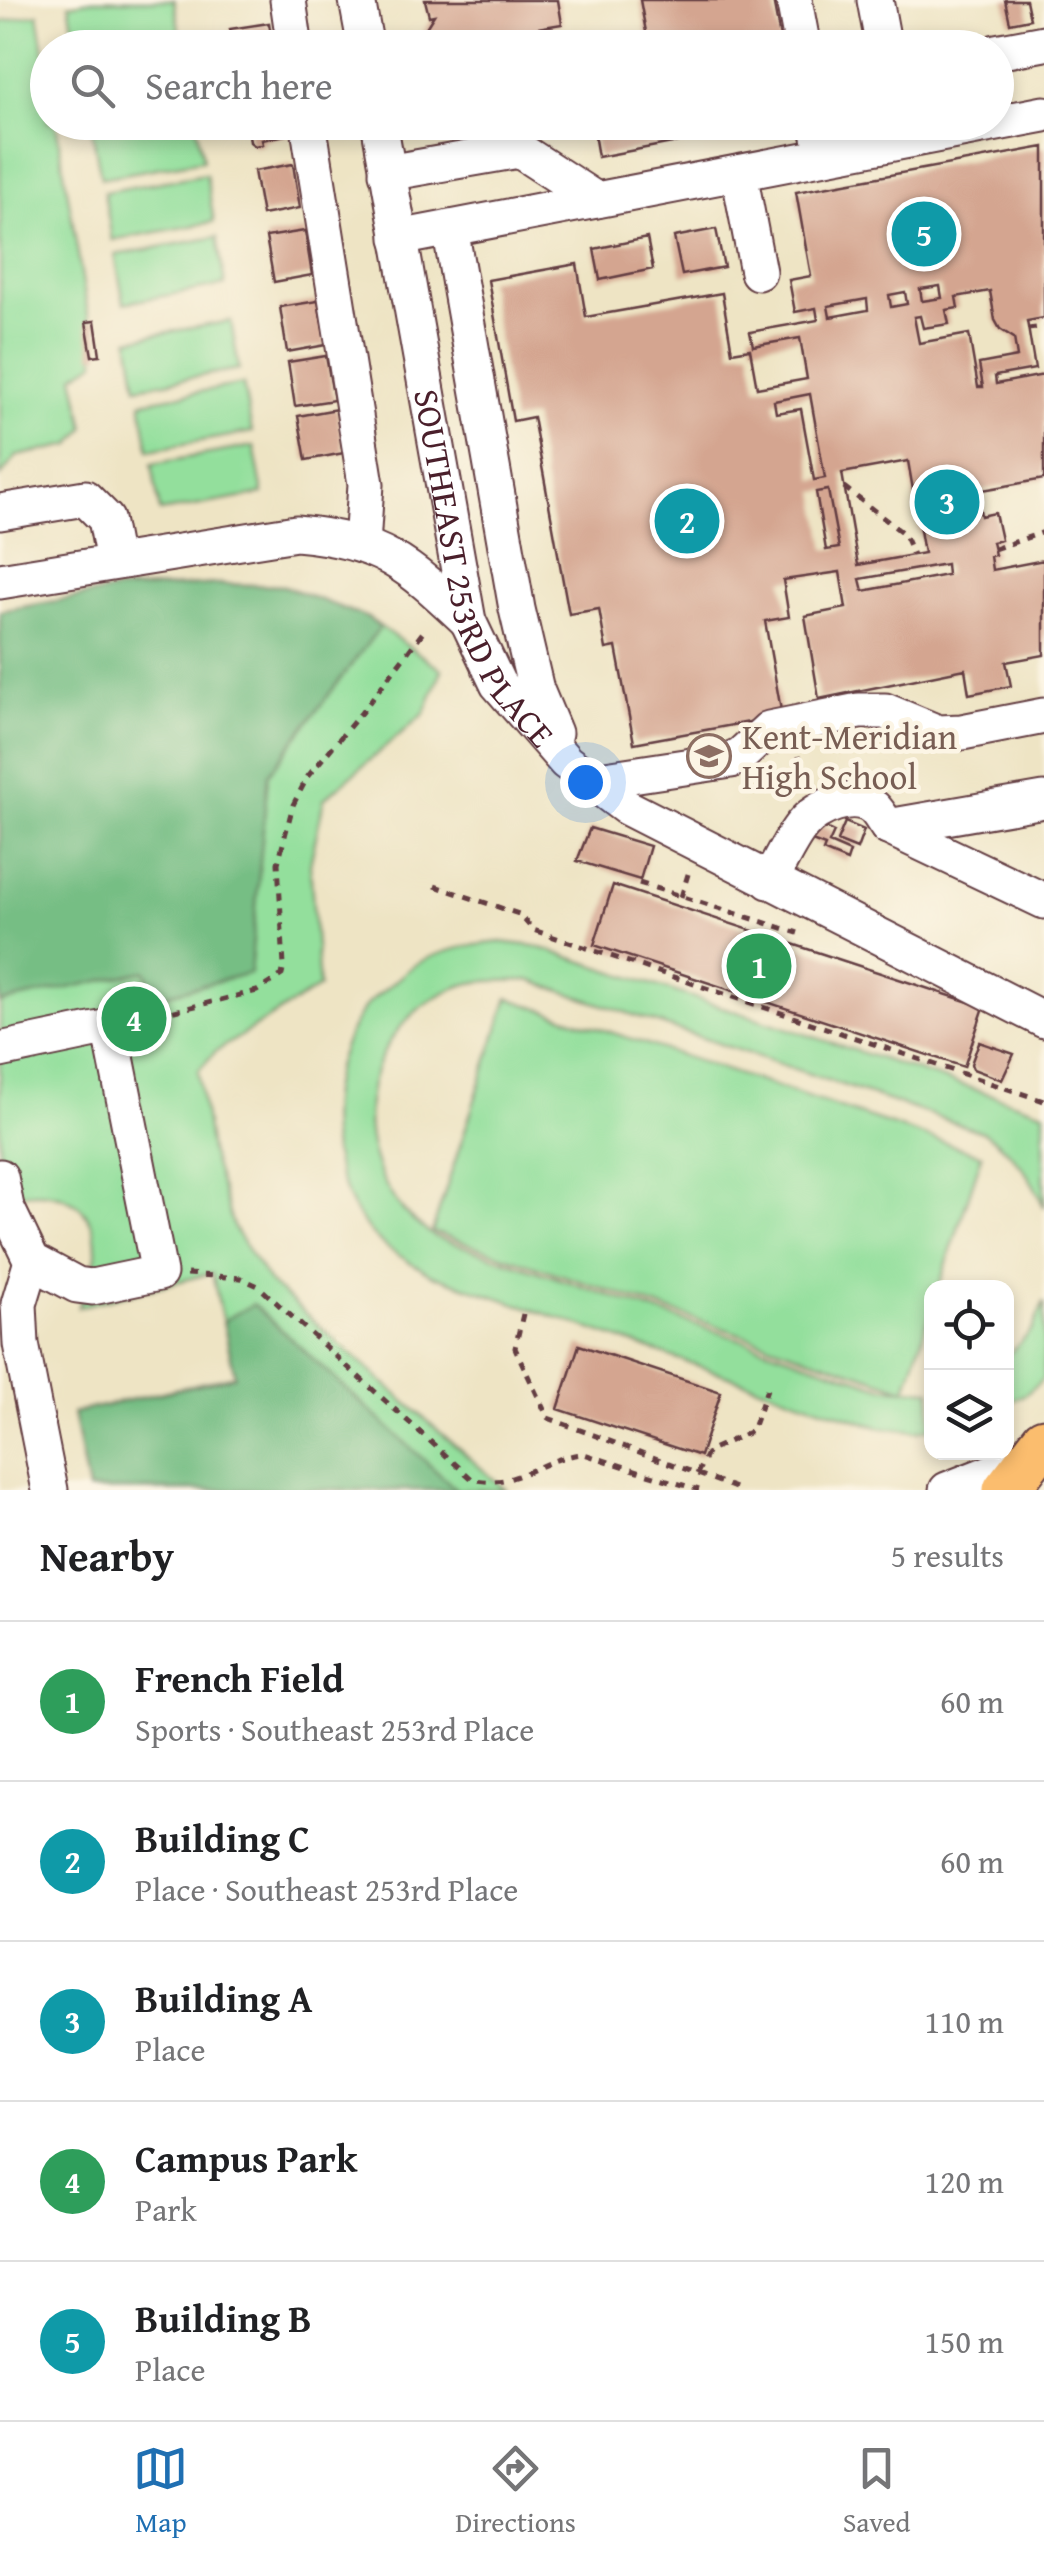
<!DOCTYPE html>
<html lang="en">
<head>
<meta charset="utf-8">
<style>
  :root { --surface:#fff; --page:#f6f6f6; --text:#202124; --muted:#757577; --line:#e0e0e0; --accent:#1f6fb2 }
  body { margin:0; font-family:"Gentium Book Plus",serif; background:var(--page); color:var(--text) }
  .controls { position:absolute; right:30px; bottom:30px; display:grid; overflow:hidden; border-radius:20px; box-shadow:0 5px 15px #0003 }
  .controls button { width:90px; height:90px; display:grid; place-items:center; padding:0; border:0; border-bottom:2px solid var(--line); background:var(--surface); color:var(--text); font:50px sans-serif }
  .you { position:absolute; left:585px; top:782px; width:35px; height:35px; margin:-25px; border:8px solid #fff; border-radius:50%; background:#1a73e8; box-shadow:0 0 0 15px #1a73e833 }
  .badge { display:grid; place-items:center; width:65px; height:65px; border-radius:50%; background:var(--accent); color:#fff; font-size:32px; font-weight:700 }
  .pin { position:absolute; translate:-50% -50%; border:5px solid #fff; box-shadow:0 2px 10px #0006 }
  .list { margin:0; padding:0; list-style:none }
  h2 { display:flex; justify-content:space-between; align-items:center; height:130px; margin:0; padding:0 40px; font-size:42px }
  h2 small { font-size:32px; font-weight:400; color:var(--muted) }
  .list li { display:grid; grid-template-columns:65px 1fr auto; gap:30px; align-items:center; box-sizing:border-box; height:160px; padding:0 40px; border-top:2px solid var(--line) }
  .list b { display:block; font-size:38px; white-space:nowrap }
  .list p { margin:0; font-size:32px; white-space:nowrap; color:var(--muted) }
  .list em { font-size:32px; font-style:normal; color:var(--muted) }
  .icon { flex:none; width:55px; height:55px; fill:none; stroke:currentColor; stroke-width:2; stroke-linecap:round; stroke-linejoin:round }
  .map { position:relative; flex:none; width:1044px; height:1490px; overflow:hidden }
  .search { position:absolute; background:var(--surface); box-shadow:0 5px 15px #0003; left:30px; right:30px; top:30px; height:110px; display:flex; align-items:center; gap:25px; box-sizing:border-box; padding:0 35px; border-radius:55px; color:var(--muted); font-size:38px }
  .sheet { height:930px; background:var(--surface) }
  nav { display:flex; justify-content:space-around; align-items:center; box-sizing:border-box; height:140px; border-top:2px solid var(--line); background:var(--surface); font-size:28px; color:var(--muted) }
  nav a { display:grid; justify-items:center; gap:5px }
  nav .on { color:var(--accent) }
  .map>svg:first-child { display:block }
  .green { fill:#93df9c; stroke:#6e7f64; stroke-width:2.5 }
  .forest { fill:#76be84; stroke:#606e58; stroke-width:2.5 }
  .building { fill:#d4a590; fill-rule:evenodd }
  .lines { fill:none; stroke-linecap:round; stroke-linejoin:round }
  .minor-casing { stroke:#633d42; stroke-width:39 }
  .major-casing { stroke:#633d42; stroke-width:49 }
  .path { stroke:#633d42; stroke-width:5; stroke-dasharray:8 8; stroke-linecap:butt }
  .minor { stroke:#fff; stroke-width:35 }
  .major { stroke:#fbbd6e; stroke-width:45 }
  .labels { text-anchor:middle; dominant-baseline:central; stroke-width:9; stroke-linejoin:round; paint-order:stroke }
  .street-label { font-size:35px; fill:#4a1f2b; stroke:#fcf5e5 }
  .education-label { font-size:35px; fill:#785e54; stroke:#fcf5e5; text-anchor:start }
</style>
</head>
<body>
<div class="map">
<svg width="1044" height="1490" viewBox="0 0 1044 1490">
  <rect width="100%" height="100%" fill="#fcf5e5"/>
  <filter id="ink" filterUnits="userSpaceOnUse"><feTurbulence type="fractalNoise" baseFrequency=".01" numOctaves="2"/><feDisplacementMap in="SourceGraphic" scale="20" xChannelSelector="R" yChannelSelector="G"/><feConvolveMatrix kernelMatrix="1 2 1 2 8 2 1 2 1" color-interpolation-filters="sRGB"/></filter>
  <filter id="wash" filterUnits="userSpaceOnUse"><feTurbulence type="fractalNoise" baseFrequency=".0048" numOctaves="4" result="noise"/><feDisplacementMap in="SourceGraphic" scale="40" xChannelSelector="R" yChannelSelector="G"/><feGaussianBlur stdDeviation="2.25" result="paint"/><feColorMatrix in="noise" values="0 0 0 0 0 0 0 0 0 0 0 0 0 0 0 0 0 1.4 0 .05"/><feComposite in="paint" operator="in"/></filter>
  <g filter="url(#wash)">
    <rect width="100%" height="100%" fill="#eee4c4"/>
    <path class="green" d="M93 0H174L180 34 105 47H77L69 4Z
      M38 14 47 69 48 122 56 123 96 362 74 376 85 428 71 445 17 456 0 477V22Z
      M136 122 196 123 203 160 101 178 92 130Z
      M206 174 214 222 112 240 104 192Z
      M217 237 225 285 124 303 115 255Z
      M231 321 239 369 137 387 129 339Z
      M243 384 252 432 149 450 141 402Z
      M254 446 263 494 160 512 152 464Z
      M218 584 284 586 368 618 442 670 425 713 324 799 310 865 319 987 215 1052 198 1071 210 1151 234 1229 269 1282 506 1490H88L73 1413 235 1375 212 1273 78 1307C84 1291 95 1270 96 1254 98 1194 47 1185 0 1199V611L112 591Z
      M500 942 535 946 1044 1112V1208C1032 1175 1013 1152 985 1133L529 980C506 981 481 979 460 986 362 1021 338 1145 410 1218 417 1225 427 1231 435 1237L882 1387 905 1389 432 1232 508 998 982 1155 939 1287 932 1288 931 1310 906 1389 931 1390V1428L918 1431 878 1427 432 1275C412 1263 385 1250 369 1231 318 1167 318 1073 365 1007 373 997 385 990 394 982 402 976 410 967 418 963 444 949 472 945 500 942Z
      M1044 1302V1378L1026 1394 1007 1403V1356L1032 1330Z"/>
    <path class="forest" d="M218 584 284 586 368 618 380 627 268 775 250 973 153 998 146 971 0 1003V611L112 591Z
      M253 1304 457 1490H88L73 1413 235 1376 223 1321Z"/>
    <g id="blocks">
      <path class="building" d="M425 0H558L562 24 537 28 539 48H427L424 31 434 15 429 16Z
        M640 0H773L782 48H649Z
        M1005 0H1026L1030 19 1010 23Z
        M269 23 273 48H234L230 29Z
        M247 122H288L290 134 262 140 263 144 255 146 250 142Z
        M592 122H773V124L598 157Z
        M1044 147V318L1027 321 1035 369 995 376 996 384 1044 375V479L977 491 981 516 995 513 1001 540 992 542 995 555 990 556 992 570 1044 560V655L1006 662 1011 686 969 694 965 669 819 699 805 616 846 608 840 572 783 580 789 617 765 621 782 716 634 743 616 647 606 649 599 609 569 614 533 417 513 421 488 280 577 264 586 317 722 293 732 352 750 349 757 388 807 379 800 338 753 346 750 332 818 320 816 308 795 312 789 280 811 276 796 192ZM940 286 942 298 922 301 920 289ZM990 291 995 320 1000 329 1014 338 1017 357 979 364 983 387H978L969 334 919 343 914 317 920 316 923 328 949 324 946 310 958 308 956 297ZM905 292 907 304 891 307 889 295ZM867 299 868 310 830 317 828 306ZM810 394 825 478 814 480 801 409 776 413 774 401ZM908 461 924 553 858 565 842 473ZM828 490 839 548 826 550 816 492ZM946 564 947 575 863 591 860 579Z
        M293 164 300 208 262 215 254 171Z
        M716 229 724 267 682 275 674 237Z
        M305 231 312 275 274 282 266 237Z
        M647 238 653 269 600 280 594 249Z
        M318 301 326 345 287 352 280 307Z
        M95 321 100 355 92 356 86 322Z
        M326 356 334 400 295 406 288 362Z
        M337 409 344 453 306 460 298 416Z
        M845 822 864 830 857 849 837 841Z
        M819 825 834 832 829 843 850 852 847 861 823 851 825 846 812 841Z
        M590 828 650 846 640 880 577 861Z
        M613 885 984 1007 964 1067 594 945Z
        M979 1042 1014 1054 1002 1080 973 1069 971 1064Z
        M579 1345 721 1392 700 1456 558 1409Z"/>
    </g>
  </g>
  <g filter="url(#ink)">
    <use href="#blocks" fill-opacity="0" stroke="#633d42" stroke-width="2.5"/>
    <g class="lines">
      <g class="minor-casing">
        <g id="minor">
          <path d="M288 0 295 48"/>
          <path d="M357 0 366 48"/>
          <path d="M794 0 803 48"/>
          <path d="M875 0 884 48"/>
          <path d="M996 52 1044 43"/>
          <path d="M308 122 366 484 362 545"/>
          <path id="s1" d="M379 122 468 621 498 684 566 762 626 807 1044 1020"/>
          <path d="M817 122 824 156"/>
          <path d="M387 173 519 150 596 200"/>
          <path d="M739 173 758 272"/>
          <path d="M450 228 517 609 536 690 554 733"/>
          <path d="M399 238 1044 114"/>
          <path d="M0 512 85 498 106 519 114 561"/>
          <path d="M0 581 296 533C383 541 407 564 468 621"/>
          <path d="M592 781 731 760 741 755 769 729 859 711H885L938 733 962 732 1044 716"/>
          <path d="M888 827 1044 800"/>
          <path d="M769 881C780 863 789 841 802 825 816 807 854 791 874 808 879 813 884 822 888 827L1044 901"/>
          <path d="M0 1050 110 1027 159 1273 92 1287 77 1285 32 1261 6 1207 0 1177"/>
          <path d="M32 1261 19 1304 21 1344 50 1490"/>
          <path d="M947 1490 1031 1457"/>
        </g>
      </g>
      <g class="major-casing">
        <path id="major" d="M1006 1490 1044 1441"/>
      </g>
      <path class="path" d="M418 136 429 122
        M1028 329 1044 327
        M844 487 904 534 913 555
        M994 549 1044 532
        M799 756 805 784
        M639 883 798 933
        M435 886 519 914 533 930 1044 1101
        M681 897 689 871
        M142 1019 257 991 282 975 284 966 278 863 293 805 308 776 361 713 427 627
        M187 1274 241 1278 258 1286 472 1479C517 1490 540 1457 584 1454L699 1490
        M523 1314 515 1348 548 1418 741 1490
        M697 1474 708 1451 752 1431 767 1389"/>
      <use href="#minor" class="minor"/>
      <use href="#major" class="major"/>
    </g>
  </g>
  <defs>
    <g id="school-ring" transform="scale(2.25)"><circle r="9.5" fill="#fcf5e5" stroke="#8d6e63" stroke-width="1.5"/><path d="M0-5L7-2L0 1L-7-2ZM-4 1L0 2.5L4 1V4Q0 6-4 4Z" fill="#8d6e63"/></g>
  </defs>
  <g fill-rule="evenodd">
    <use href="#school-ring" x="709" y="756"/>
  </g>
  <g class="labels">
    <g class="street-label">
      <text stroke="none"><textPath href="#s1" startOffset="462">SOUTHEAST 253RD PLACE</textPath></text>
    </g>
    <g class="education-label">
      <text x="742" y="736">Kent-Meridian<tspan x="742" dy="40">High School</tspan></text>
    </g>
  </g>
</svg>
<div class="controls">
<button><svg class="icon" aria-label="locate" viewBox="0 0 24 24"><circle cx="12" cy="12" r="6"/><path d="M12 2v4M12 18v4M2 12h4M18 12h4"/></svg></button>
<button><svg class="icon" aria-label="layers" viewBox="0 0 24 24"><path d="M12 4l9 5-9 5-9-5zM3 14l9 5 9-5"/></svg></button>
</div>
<div class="you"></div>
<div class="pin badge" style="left:759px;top:966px;background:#2e9e5b">1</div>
<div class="pin badge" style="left:687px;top:521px;background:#0f9aa8">2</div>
<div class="pin badge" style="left:947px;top:502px;background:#0f9aa8">3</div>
<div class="pin badge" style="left:134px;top:1019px;background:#2e9e5b">4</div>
<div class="pin badge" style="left:924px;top:234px;background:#0f9aa8">5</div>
<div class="search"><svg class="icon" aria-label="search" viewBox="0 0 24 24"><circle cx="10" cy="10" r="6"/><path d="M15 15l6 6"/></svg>Search here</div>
</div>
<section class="sheet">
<h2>Nearby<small>5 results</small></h2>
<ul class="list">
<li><span class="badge" style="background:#2e9e5b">1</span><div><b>French Field</b><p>Sports · Southeast 253rd Place</p></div><em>60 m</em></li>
<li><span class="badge" style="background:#0f9aa8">2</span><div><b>Building C</b><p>Place · Southeast 253rd Place</p></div><em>60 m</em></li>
<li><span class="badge" style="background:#0f9aa8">3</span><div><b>Building A</b><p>Place</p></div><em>110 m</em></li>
<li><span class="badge" style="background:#2e9e5b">4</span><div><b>Campus Park</b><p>Park</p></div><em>120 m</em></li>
<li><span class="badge" style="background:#0f9aa8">5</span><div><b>Building B</b><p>Place</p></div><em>150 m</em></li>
</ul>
</section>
<nav>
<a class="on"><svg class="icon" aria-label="map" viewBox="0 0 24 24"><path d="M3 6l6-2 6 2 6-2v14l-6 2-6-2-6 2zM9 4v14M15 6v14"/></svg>Map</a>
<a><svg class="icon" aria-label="directions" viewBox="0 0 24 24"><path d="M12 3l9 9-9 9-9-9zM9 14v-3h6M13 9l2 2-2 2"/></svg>Directions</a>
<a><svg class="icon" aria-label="saved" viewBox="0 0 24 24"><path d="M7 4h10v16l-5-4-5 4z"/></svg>Saved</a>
</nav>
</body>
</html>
